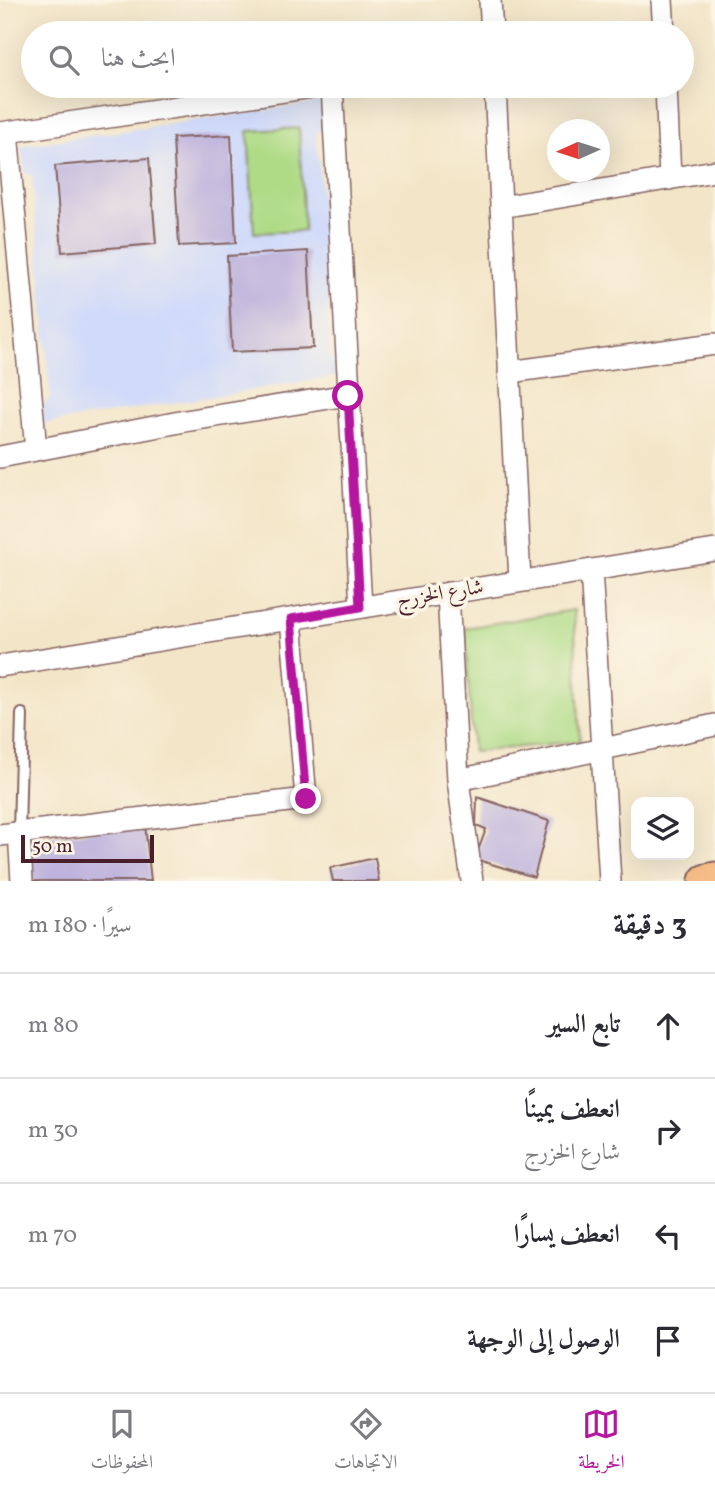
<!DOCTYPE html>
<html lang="ar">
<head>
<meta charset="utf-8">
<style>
  :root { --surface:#fff; --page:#f2f2f3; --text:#2b2b33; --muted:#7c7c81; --line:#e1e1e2; --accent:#b5179e }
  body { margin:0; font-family:Vollkorn,Amiri,serif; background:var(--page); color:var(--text); direction:rtl }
  .controls { position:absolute; right:21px; bottom:21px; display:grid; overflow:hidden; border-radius:14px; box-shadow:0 7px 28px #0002 }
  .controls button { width:63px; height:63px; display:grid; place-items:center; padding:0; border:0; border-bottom:2px solid var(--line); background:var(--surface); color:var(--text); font:35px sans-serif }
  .compass { position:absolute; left:547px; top:119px; width:63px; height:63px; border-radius:50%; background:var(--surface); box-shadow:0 7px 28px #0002; rotate:267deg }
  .scale { position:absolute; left:21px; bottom:18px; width:133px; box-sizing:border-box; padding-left:7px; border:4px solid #4a1f2b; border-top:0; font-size:19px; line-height:24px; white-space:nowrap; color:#4a1f2b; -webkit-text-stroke:5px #fcf5e5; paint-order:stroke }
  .stop { position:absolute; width:21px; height:21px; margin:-16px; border:5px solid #b5179e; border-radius:50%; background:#fff }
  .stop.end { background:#b5179e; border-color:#fff; box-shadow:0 2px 7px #0008 }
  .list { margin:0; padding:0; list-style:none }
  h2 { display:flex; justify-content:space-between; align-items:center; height:91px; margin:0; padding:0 28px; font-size:30px }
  h2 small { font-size:23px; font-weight:400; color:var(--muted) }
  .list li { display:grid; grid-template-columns:46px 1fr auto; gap:21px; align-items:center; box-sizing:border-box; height:105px; padding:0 28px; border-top:2px solid var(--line) }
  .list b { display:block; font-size:26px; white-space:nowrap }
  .list p { margin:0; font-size:23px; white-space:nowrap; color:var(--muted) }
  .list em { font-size:23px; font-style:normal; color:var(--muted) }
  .icon { flex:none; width:38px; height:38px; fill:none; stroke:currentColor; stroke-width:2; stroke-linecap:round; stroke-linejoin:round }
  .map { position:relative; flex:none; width:715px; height:881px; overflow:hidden; direction:ltr }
  .search { position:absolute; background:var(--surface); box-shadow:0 7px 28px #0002; left:21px; right:21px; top:21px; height:77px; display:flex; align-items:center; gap:18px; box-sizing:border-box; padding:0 24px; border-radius:38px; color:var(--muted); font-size:26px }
  .sheet { height:511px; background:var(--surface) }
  nav { display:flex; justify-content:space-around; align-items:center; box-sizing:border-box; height:98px; border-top:2px solid var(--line); background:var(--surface); font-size:19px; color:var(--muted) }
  nav a { display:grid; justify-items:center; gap:4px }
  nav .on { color:var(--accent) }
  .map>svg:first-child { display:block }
  .built { fill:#d0daf9 }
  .green { fill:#afdb87; stroke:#7c7d59; stroke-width:2 }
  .building { fill:#beb3dd }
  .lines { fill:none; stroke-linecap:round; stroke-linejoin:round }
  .lane-casing { stroke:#856462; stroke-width:14 }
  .street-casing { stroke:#856462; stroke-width:24 }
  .primary-casing { stroke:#856462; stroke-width:37 }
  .lane { stroke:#fff; stroke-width:10 }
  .street { stroke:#fff; stroke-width:21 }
  .primary { stroke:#f7bd88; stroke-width:33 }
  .route { stroke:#b5179e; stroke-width:9 }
  .labels { text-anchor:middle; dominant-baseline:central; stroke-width:7; stroke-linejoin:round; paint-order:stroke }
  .street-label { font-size:21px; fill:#4a1f2b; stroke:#fcf5e5 }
</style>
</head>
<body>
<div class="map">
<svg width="715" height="881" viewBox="0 0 715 881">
  <rect width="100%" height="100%" fill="#fcf5e5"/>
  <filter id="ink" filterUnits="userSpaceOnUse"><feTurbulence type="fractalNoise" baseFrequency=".0143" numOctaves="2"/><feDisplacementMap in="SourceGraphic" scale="14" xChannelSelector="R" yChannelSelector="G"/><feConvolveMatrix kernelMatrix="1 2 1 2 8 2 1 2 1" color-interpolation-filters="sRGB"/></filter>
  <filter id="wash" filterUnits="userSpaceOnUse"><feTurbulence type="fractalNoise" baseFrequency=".00686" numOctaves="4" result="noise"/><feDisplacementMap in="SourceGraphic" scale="28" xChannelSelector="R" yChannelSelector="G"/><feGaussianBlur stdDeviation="1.57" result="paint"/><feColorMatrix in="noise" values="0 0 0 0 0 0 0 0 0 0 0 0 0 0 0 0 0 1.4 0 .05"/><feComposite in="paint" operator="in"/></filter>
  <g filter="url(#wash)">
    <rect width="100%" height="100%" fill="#f3e5c8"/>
    <path class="built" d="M327 101V127L316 133 327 260 330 356 336 360 339 376 43 424 44 406 50 396 40 270 32 176 25 173 21 146Z"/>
    <path class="green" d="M299 128 304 231 254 233 248 131Z
      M574 610 580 741 473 752 465 628Z"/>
    <g id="blocks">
      <path class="building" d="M231 135 236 243 179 246 173 138Z
        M149 158 156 244 62 252 55 166Z
        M308 251 313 348 232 352 227 256Z
        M477 797 549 821 534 877 475 859 486 829 476 825Z
        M145 825 151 881H28L24 839Z
        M375 858 379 881H333L330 868Z"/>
    </g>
  </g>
  <g filter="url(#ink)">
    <use href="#blocks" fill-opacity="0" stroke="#856462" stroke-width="2"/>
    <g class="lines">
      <g class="lane-casing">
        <path id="lane" d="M19 832 22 714"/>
      </g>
      <g class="street-casing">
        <path id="street" d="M490 0 492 33
          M662 0 664 33
          M332 86 361 607
          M495 86 520 581
          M666 86 670 179
          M7 132 36 450
          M0 133 319 86
          M501 207 715 171
          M509 372 715 344
          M0 457 185 421 348 395
          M591 570 610 881
          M448 593 458 780 715 725
          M0 666 715 550
          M458 780 472 881
          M19 832 22 881
          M0 835 306 799 291 619"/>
      </g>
      <g class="primary-casing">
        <path id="primary" d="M706 881 715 879"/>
      </g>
      <use href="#lane" class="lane"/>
      <use href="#street" class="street"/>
      <use href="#primary" class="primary"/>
    </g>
  </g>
  <g class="lines" filter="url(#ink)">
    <path class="route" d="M306 799 291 619 360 607 348 396"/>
  </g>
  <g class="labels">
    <g class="street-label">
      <text transform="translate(440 594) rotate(-9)">شارع الخزرج</text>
    </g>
  </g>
</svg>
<div class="controls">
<button><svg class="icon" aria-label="layers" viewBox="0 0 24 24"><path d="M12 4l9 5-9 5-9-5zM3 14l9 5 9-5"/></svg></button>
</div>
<svg class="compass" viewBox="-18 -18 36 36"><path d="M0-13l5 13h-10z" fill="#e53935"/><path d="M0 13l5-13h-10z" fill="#7c7c81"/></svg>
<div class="scale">50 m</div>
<div class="stop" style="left:348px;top:396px"></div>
<div class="stop end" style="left:306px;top:799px"></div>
<div class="search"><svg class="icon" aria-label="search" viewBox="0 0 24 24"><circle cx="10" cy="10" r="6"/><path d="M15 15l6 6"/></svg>ابحث هنا</div>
</div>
<section class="sheet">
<h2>3 دقيقة<small>سيرًا · 180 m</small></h2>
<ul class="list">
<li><svg class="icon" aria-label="ahead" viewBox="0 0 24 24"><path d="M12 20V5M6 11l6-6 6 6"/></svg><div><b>تابع السير</b></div><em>80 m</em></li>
<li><svg class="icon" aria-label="right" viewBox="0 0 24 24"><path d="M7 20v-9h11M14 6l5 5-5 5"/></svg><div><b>انعطف يمينًا</b><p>شارع الخزرج</p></div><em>30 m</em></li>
<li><svg class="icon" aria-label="left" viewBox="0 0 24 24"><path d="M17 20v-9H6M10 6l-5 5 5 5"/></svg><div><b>انعطف يسارًا</b></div><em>70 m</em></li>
<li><svg class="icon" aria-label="arrive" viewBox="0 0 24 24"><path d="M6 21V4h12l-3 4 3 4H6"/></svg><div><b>الوصول إلى الوجهة</b></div></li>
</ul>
</section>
<nav>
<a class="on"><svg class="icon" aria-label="map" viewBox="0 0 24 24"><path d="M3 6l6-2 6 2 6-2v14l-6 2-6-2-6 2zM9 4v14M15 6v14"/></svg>الخريطة</a>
<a><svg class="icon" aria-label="directions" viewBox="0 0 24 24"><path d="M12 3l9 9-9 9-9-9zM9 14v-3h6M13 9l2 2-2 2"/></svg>الاتجاهات</a>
<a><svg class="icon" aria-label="saved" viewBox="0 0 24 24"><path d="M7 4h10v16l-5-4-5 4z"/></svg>المحفوظات</a>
</nav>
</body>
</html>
